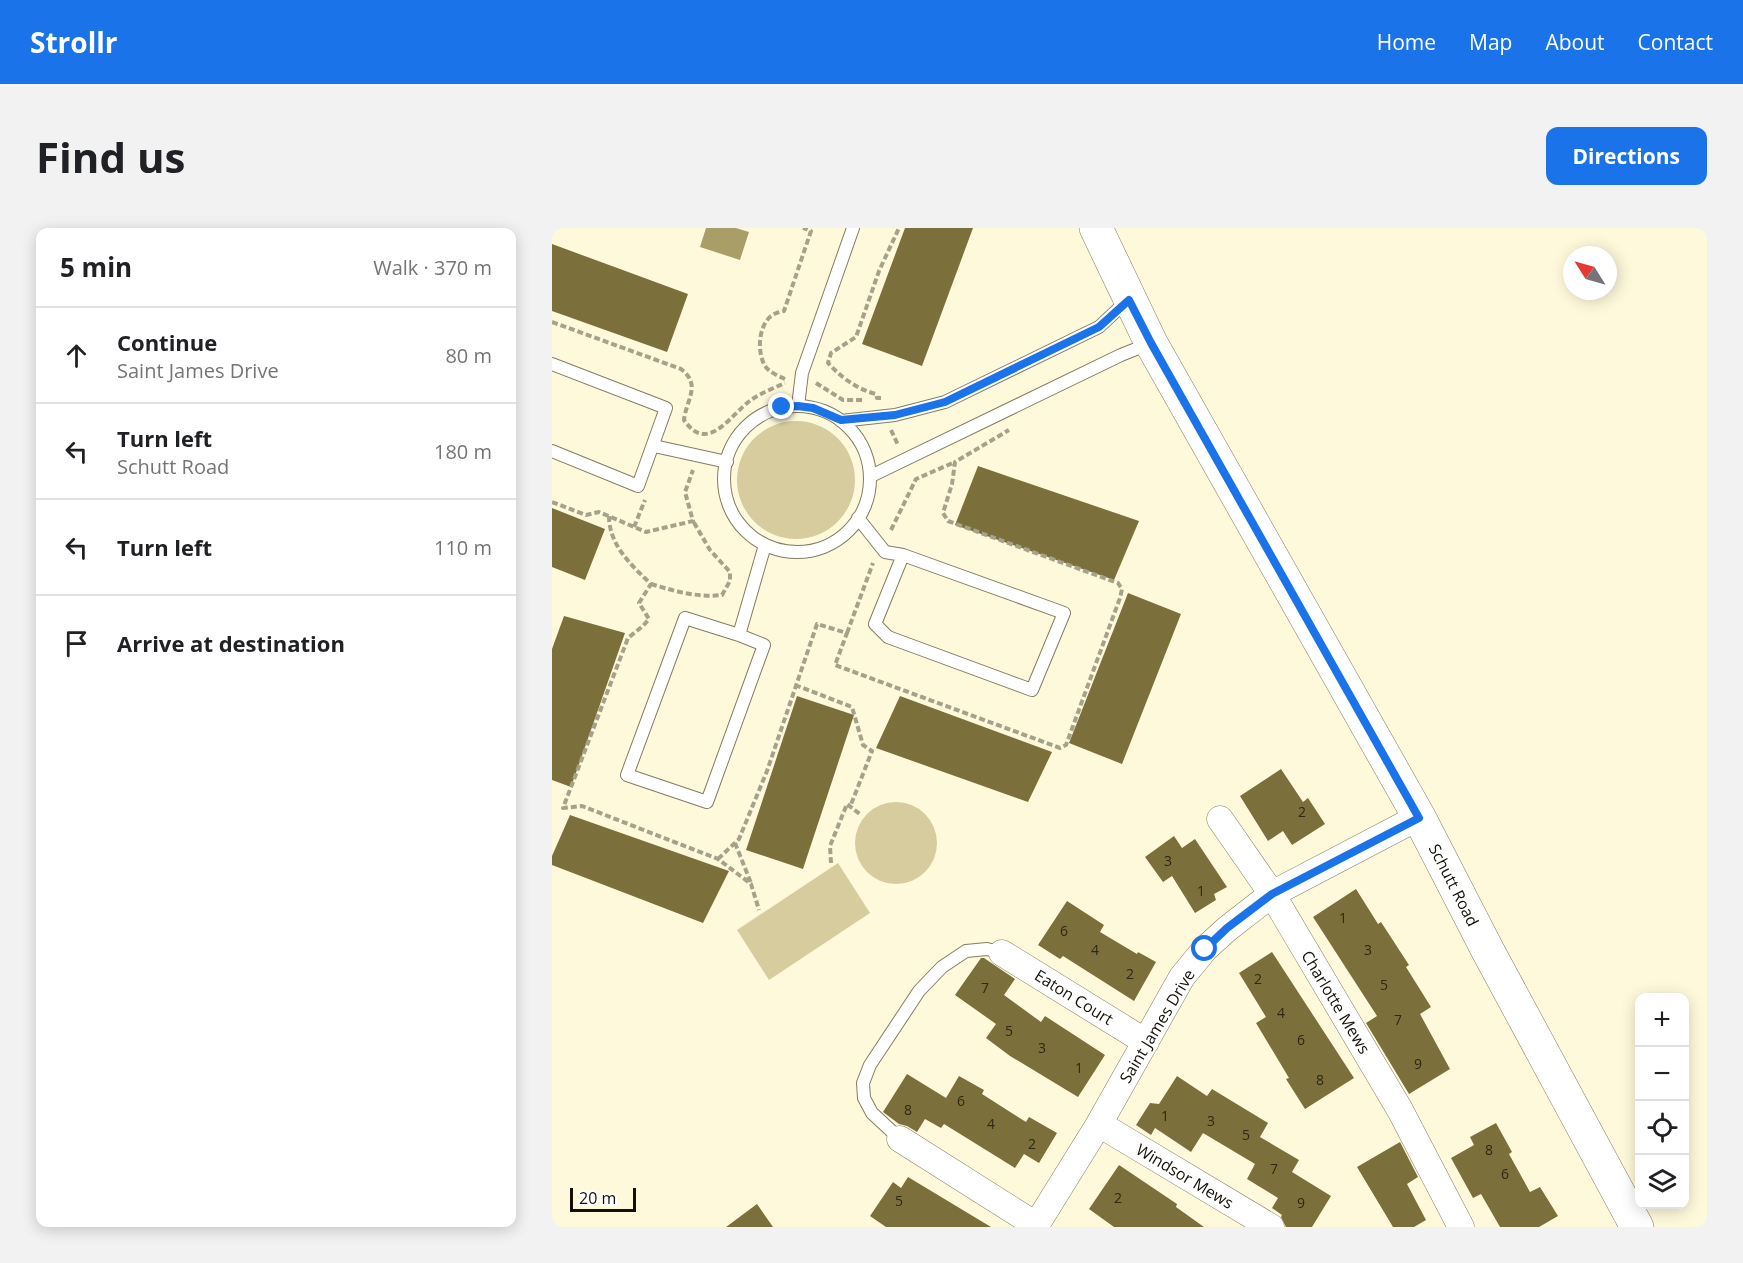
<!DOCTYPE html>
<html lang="en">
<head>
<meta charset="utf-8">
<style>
  :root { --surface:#fff; --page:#f2f2f2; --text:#202124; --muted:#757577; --line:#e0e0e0; --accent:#1a73e8 }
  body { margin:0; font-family:"Open Sans",sans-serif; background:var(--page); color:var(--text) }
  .controls { position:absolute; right:18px; bottom:18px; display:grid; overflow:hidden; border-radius:12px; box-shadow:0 3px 15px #0003 }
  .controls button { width:54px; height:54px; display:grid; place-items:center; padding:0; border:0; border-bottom:2px solid var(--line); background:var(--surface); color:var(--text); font:30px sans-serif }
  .compass { position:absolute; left:1011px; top:18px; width:54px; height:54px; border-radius:50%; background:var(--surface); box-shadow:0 3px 15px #0003; rotate:307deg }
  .scale { position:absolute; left:18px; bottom:15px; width:66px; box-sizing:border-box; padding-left:6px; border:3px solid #131107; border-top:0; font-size:16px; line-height:21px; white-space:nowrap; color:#131107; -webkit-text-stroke:4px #fff; paint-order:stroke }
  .stop { position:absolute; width:18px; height:18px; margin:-14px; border:4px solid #1a73e8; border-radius:50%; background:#fff }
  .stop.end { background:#1a73e8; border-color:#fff; box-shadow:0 2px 6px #0008 }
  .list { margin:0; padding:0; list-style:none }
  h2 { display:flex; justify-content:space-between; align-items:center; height:78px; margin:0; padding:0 24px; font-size:26px }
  h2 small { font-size:20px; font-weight:400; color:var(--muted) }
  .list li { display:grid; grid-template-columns:39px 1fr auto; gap:18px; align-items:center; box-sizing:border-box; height:96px; padding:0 24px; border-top:2px solid var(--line) }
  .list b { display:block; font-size:22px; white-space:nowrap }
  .list p { margin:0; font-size:20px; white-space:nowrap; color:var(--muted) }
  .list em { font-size:20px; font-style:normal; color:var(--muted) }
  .icon { flex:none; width:33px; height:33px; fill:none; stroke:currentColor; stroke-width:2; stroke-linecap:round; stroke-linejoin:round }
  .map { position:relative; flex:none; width:1155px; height:999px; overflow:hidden; border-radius:12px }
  header { display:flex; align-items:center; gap:36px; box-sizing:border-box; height:84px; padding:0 30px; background:var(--accent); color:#fff }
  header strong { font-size:28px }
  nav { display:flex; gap:33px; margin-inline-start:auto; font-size:21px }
  .intro { display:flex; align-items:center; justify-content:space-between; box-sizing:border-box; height:144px; padding:0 36px }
  h1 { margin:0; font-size:42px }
  .button { padding:15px 27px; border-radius:12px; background:var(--accent); color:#fff; font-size:21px; font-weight:700 }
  main { display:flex; gap:36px; padding:0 36px }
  aside { flex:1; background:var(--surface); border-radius:12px; box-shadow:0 3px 15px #0003 }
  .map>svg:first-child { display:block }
  .green { fill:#d6cc9e }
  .water { fill:#a99d68 }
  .building { fill:#7b703b }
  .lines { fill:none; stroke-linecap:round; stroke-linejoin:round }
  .lane-casing { stroke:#827d63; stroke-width:14 }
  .street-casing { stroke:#827d63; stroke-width:27 }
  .secondary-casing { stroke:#827d63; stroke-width:34 }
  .path { stroke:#a6a18b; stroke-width:4; stroke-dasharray:6 3; stroke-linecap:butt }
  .lane { stroke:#fff; stroke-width:12 }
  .street { stroke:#fff; stroke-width:26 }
  .secondary { stroke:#fff; stroke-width:33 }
  .route { stroke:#1a73e8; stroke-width:8 }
  .labels { text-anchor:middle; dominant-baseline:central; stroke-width:4.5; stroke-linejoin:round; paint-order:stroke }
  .number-label { font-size:14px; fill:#2d2914 }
  .street-label { font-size:16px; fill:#131107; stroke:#fff }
</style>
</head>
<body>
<header>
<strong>Strollr</strong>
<nav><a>Home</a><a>Map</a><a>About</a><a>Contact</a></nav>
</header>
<div class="intro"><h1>Find us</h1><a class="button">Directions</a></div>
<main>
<aside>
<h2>5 min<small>Walk · 370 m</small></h2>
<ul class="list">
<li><svg class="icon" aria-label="ahead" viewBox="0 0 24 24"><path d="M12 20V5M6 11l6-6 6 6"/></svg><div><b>Continue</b><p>Saint James Drive</p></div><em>80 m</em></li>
<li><svg class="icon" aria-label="left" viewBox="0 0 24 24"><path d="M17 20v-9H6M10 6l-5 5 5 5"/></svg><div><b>Turn left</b><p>Schutt Road</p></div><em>180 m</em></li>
<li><svg class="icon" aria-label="left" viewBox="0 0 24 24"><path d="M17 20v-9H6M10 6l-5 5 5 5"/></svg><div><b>Turn left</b></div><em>110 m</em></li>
<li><svg class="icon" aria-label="arrive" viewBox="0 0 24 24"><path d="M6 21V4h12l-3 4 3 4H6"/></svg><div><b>Arrive at destination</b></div></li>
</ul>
</aside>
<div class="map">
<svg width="1155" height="999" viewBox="0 0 1155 999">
  <rect width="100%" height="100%" fill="#fff9dc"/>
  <path class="green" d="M185 252a59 59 0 1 1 118 0a59 59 0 1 1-118 0Z
    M303 615a41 41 0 1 1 82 0a41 41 0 1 1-82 0Z
    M286 635 318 685 217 752 185 702Z"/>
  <path class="water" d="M154 0H184L197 4 188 32 148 19Z"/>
  <path class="building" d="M353 0H421L370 138 310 116Z
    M0 16 136 66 115 124 0 83Z
    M426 238 587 293 562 352 403 297Z
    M0 280 53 301 33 352 0 339Z
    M576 365 629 386 570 536 517 515Z
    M12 388 73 405 19 559 0 552V421Z
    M245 468 302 487 251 641 194 622Z
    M348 468 500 524 476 574 324 520Z
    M729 541 751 574 756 570 773 596 740 617 731 603 716 613 688 568Z
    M18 587 177 643 151 695 0 637V628Z
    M622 608 630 620 643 611 675 659 662 666 664 672 643 685 620 648 611 654 593 629Z
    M804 661 826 696 829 694 857 737 854 739 879 779 868 786 898 841 857 866 814 795 825 788 761 689Z
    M515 673 552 697 548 704 585 726 586 724 604 734 582 773 511 728 508 731 486 717Z
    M720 724 802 850 753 881 734 851 737 850 704 795 714 789 687 745Z
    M429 730H432L463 751 452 767 489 794 493 788 553 827 526 869 458 828 434 810 444 796 403 767Z
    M355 846 394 870 407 848 432 862 430 866 474 894 477 889 505 905 487 935 472 926 463 940 392 896 389 900 373 891 365 904 355 898 347 896 331 884Z
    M625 848 655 868 660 861 716 895 708 909 747 932 740 944 779 968 760 999H734L729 989 730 987 720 980 726 970 695 951 703 936 651 905 639 924 603 900 599 907 584 897 598 875 607 876Z
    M944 895 960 924 957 926 978 964 988 959 1006 988 987 999H948L929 966 921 970 899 930 922 917 918 909Z
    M848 914 866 949 855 956 874 992 862 999H841L805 939Z
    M567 937 625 976 624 979 652 999H562L537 981Z
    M356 949 439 999H334L318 988 341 954 349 960Z
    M205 976 221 999H174Z"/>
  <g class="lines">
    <g class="lane-casing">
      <path id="lane" d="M0 136 114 180 86 258 0 223
        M246 178 250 145 301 0
        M172 251a73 73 0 1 1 146 0a73 73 0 1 1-146 0Z
        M289 193 343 187 393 174 547 99 576 72
        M102 218 175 234
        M319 248 569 127 599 115
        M306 290 333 324 351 327 512 385 480 462 336 409 323 396 351 327
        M187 407 212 417 155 574 75 547 133 390 187 407 213 317
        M348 911 320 885 312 870 311 855 318 837 367 763 390 739 414 723 435 721 450 725"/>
    </g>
    <g class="street-casing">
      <path id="street" d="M668 591 720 666 848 882 909 999
        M450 725 594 814
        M547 896 719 999
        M348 911 484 997
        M483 999 547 896 630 749 653 721 675 701 720 666 867 589"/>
    </g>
    <g class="secondary-casing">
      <path id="secondary" d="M544 0 599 115 867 589 936 723 1085 999"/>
    </g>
    <path class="path" d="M0 94 129 141C150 157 134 172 132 192 156 227 178 187 199 172 209 165 222 160 233 155
      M233 151C226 148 217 144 213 138 205 124 206 99 219 88 223 85 228 84 232 83L259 3 251 0
      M264 155 291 172H312
      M329 170H325L324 166C304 161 289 149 276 135L279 125 304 109 327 43 347 0
      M339 202 346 217
      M0 274 34 287 47 284 94 304 141 293 133 264 141 242
      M57 288C57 317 79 337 99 356L87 375 97 391 91 398 76 410 11 580 30 578 166 631 199 656 207 682
      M82 299 93 272
      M339 302 364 251 403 234
      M99 356C122 363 146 370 170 367L178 353V344L158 322 141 293
      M295 405 321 335
      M243 457 300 479 311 517 320 523 298 579
      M183 615 199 655
      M166 631 187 611 215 543 265 396 295 405 283 437 508 520 514 517 568 370 570 361 566 355 396 293 391 285 400 256 403 234 457 202
      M279 635 278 618 295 576 309 587"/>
    <use href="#lane" class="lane"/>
    <use href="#street" class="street"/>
    <use href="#secondary" class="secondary"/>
  </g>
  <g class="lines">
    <path class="route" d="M230 179 246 178 261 180 289 192 343 187 393 174 547 99 577 72 599 115 867 590 720 666 675 700 653 721"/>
  </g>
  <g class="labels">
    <g class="number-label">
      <text x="750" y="583">2</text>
      <text x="616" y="632">3</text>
      <text x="649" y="662">1</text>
      <text x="791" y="689">1</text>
      <text x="512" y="702">6</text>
      <text x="543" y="721">4</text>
      <text x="816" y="721">3</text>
      <text x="578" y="745">2</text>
      <text x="706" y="750">2</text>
      <text x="832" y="756">5</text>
      <text x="433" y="759">7</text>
      <text x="729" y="784">4</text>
      <text x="846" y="791">7</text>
      <text x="457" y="802">5</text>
      <text x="749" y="811">6</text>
      <text x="490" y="819">3</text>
      <text x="866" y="835">9</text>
      <text x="527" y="839">1</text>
      <text x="768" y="851">8</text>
      <text x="409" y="872">6</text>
      <text x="356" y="881">8</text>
      <text x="613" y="887">1</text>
      <text x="659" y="892">3</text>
      <text x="439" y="895">4</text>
      <text x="694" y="906">5</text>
      <text x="480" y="915">2</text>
      <text x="937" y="921">8</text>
      <text x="722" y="940">7</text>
      <text x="953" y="945">6</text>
      <text x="566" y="969">2</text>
      <text x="347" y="972">5</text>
      <text x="749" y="974">9</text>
    </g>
    <g class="street-label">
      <text transform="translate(902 657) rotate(63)">Schutt Road</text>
      <text transform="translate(522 769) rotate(32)">Eaton Court</text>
      <text transform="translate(784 774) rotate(59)">Charlotte Mews</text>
      <text transform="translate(605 798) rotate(-59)">Saint James Drive</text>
      <text transform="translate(633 948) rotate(31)">Windsor Mews</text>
    </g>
  </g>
</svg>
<div class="controls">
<button>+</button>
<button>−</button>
<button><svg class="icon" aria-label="locate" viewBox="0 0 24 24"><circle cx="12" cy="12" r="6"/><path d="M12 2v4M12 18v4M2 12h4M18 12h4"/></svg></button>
<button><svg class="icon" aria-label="layers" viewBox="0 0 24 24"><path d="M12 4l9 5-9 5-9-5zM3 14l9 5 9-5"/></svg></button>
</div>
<svg class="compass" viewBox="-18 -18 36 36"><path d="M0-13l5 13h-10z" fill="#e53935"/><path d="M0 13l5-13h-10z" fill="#757577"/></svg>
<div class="scale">20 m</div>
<div class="stop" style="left:653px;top:721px"></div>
<div class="stop end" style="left:230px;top:179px"></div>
</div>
</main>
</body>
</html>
